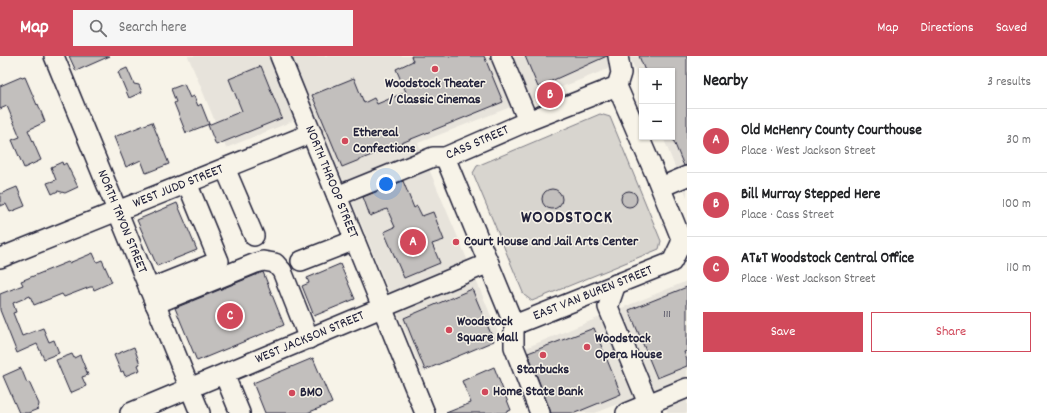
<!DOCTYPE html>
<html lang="en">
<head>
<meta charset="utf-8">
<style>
  :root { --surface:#fff; --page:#f6f6f6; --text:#202124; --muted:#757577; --line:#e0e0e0; --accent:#d1495b }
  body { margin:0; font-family:Dekko,sans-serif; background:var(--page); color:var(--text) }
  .controls { position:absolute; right:12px; top:12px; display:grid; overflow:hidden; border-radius:0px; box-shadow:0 1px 3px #0004 }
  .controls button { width:36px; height:36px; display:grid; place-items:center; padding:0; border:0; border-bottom:1px solid var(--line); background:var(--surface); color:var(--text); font:20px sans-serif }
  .you { position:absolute; left:386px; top:128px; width:14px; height:14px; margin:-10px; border:3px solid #fff; border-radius:50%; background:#1a73e8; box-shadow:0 0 0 6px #1a73e833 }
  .badge { display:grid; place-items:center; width:26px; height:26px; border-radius:50%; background:var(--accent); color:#fff; font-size:13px; font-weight:700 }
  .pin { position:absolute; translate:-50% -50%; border:2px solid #fff; box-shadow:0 1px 4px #0006 }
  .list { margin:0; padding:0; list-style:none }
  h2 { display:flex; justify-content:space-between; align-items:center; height:52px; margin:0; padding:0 16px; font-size:17px }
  h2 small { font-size:13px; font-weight:400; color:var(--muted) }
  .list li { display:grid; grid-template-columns:26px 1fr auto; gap:12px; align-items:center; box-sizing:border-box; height:64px; padding:0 16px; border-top:1px solid var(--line) }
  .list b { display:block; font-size:15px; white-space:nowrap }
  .list p { margin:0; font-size:13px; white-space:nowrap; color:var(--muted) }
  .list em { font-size:13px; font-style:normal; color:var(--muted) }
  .actions { display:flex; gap:8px; padding:12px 16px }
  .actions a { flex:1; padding:9px 0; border:1px solid var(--accent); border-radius:0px; text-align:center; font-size:14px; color:var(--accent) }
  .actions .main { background:var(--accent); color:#fff }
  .icon { flex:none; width:22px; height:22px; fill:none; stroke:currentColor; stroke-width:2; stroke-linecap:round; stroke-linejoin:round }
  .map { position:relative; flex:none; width:687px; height:357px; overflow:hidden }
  header { display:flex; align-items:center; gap:24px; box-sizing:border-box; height:56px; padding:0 20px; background:var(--accent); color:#fff }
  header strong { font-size:19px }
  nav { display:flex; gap:22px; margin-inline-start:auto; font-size:14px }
  .search { width:280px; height:36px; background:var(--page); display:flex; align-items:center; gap:10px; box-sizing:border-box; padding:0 14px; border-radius:0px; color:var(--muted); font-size:15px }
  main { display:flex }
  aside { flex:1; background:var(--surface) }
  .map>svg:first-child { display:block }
  .built { fill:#e7e3db }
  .green { fill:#d8d5cf; stroke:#7d7c85 }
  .building { fill:#c2bfbd; stroke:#22223b }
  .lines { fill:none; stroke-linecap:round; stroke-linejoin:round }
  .minor-casing { stroke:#22223b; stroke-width:22 }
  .minor { stroke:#f7f3e8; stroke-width:19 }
  .poi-dot { fill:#d1495b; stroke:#f7f3e8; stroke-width:1.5 }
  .labels { text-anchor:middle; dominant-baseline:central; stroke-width:3; stroke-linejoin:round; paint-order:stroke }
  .number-label { font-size:12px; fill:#4a495c }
  .poi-label { font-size:14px; font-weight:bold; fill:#22223b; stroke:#f7f3e8; text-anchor:start }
  .street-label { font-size:14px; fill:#22223b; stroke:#f7f3e8 }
  .district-label { font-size:18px; font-weight:bold; letter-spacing:1px; fill:#22223b; stroke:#f7f3e8 }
</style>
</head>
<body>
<header>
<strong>Map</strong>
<div class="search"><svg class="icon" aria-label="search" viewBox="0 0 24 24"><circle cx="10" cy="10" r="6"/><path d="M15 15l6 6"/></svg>Search here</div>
<nav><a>Map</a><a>Directions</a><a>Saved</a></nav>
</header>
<main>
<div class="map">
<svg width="687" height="357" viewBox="0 0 687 357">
  <rect width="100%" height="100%" fill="#f7f3e8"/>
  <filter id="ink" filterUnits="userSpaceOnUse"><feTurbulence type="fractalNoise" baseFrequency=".025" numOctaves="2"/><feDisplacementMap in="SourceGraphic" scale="8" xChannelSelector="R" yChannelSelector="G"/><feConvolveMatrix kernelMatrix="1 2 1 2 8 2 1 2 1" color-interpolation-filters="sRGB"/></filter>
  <g filter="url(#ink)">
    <path class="built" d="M188 0H687V141L663 81H672V15H642V31L631 4 418 87 500 281 422 316 315 56 226 92Z
      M687 225V357H668L658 333 595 357H549L523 293Z"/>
    <path class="green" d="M600 58 610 61 661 185 659 193 532 245 524 239 473 117 477 110Z"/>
    <path class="building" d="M69 0H110L76 15Z
      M411 0H484L503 46 342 111 312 39 354 22 364 47 374 42 377 48 406 36 396 13 413 5Z
      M525 0H607L538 31Z
      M639 0H687V109L684 110 672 81V15H645Z
      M261 10 282 62 216 89 208 69 242 55 229 23Z
      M127 12 134 28 139 29 142 36 129 42 118 16Z
      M21 21 22 22 25 21 37 49 38 48 45 66 28 74 41 104 24 112 12 84 20 81 7 50 0 53V30Z
      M184 28 190 42 194 40 198 50 201 48 209 68 186 77 174 47 176 46 171 33Z
      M152 66 169 108 146 117 141 104 126 111 114 81Z
      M62 106 63 109 66 107 78 131 65 137 58 135 52 138 47 127 56 124 51 111Z
      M403 125 414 152 417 150 422 160 433 156 444 184 432 188 440 207 404 222 384 176 395 171 387 153 370 160 363 141Z
      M17 131 25 150 10 156 6 148 0 150V138Z
      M542 143a10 10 0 1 1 20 0a10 10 0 1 1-20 0Z
      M621 143a8 8 0 1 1 16 0a8 8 0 1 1-16 0Z
      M177 147 197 194 157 210 137 164Z
      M93 197 97 206 102 204 112 226 94 234 93 231H90L64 241 62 238 34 249 30 240 13 247 16 256 13 257 22 280 43 272 49 286 54 284 59 297 44 303 37 288 17 297 0 254V238L23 229 21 225 68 206 69 207Z
      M340 208 355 243 314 260 302 230 309 227 307 222Z
      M263 216 284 269 197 305 175 252Z
      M687 231V295L684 296 687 304V310L657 322 629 254Z
      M472 233 494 285 425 314 404 262Z
      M594 272 621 338 575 357H551L528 297Z
      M134 291 140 308 138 309 140 314 125 320 123 315 121 316 114 299Z
      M72 298 74 302 80 299 88 319 82 321 86 330 70 337 56 304Z
      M313 302 332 347 307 357H265L253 327Z
      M494 311 511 354 504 357H446L471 347 462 325Z
      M21 312 27 327 29 326 39 348 38 353 28 357H19L3 320Z"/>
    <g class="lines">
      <g class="minor-casing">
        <g id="minor">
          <path id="s1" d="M54 0 200 357"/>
          <path id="s2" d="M280 0 425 357"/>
          <path d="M501 0 528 65"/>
          <path d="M617 30 621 17 618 0"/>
          <path d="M445 101 514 269V291L540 357"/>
          <path d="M225 112 254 180"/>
          <path d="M661 131 687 120"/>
          <path id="s3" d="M337 140 433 101H445L528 65 617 30"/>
          <path id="s4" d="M0 202 312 77"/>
          <path d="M301 205 355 184"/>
          <path d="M616 228 608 251 652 357"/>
          <path d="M149 233 219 205 187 127"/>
          <path d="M155 248 256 207 263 205 275 207 282 215 309 283"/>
          <path id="s5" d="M514 269 672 206 682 185 655 118 617 30"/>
          <path d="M224 318 240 357"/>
          <path id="s6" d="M130 357 489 207"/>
          <path d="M626 357 687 332"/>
        </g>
      </g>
      <use href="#minor" class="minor"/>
    </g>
  </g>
  <g class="poi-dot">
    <circle cx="435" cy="13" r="4"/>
    <circle cx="345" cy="85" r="4"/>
    <circle cx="456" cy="186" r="4"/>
    <circle cx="449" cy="274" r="4"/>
    <circle cx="587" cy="291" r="4"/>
    <circle cx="543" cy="299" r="4"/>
    <circle cx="485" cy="336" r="4"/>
    <circle cx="292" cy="337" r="4"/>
  </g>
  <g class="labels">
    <g class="number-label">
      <text x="667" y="258">111</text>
    </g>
    <g class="poi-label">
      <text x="435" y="28" text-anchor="middle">Woodstock Theater<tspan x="435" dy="16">/ Classic Cinemas</tspan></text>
      <text x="353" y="77">Ethereal<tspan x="353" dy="16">Confections</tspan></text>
      <text x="464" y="186">Court House and Jail Arts Center</text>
      <text x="457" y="266">Woodstock<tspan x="457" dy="16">Square Mall</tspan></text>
      <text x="595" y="283">Woodstock<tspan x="595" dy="16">Opera House</tspan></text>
      <text x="543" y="314" text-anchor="middle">Starbucks</text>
      <text x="493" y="336">Home State Bank</text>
      <text x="300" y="337">BMO</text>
    </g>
    <g class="street-label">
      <text stroke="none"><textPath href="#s3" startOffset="151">CASS STREET</textPath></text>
      <text stroke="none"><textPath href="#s2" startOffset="136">NORTH THROOP STREET</textPath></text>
      <text stroke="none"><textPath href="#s4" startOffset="192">WEST JUDD STREET</textPath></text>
      <text stroke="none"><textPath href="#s1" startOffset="179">NORTH TRYON STREET</textPath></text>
      <text stroke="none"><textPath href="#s5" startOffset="85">EAST VAN BUREN STREET</textPath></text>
      <text stroke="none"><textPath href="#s6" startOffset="195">WEST JACKSON STREET</textPath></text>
    </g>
    <g class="district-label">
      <text x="567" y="162">WOODSTOCK</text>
    </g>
  </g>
</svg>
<div class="controls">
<button>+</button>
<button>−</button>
</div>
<div class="you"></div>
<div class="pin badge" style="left:413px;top:186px">A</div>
<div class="pin badge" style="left:550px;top:39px">B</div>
<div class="pin badge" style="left:230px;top:260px">C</div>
</div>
<aside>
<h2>Nearby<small>3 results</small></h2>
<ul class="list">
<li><span class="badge">A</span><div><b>Old McHenry County Courthouse</b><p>Place · West Jackson Street</p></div><em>30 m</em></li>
<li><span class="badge">B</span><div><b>Bill Murray Stepped Here</b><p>Place · Cass Street</p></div><em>100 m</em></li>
<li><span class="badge">C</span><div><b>AT&amp;T Woodstock Central Office</b><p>Place · West Jackson Street</p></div><em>110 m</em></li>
</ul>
<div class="actions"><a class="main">Save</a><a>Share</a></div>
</aside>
</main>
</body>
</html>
